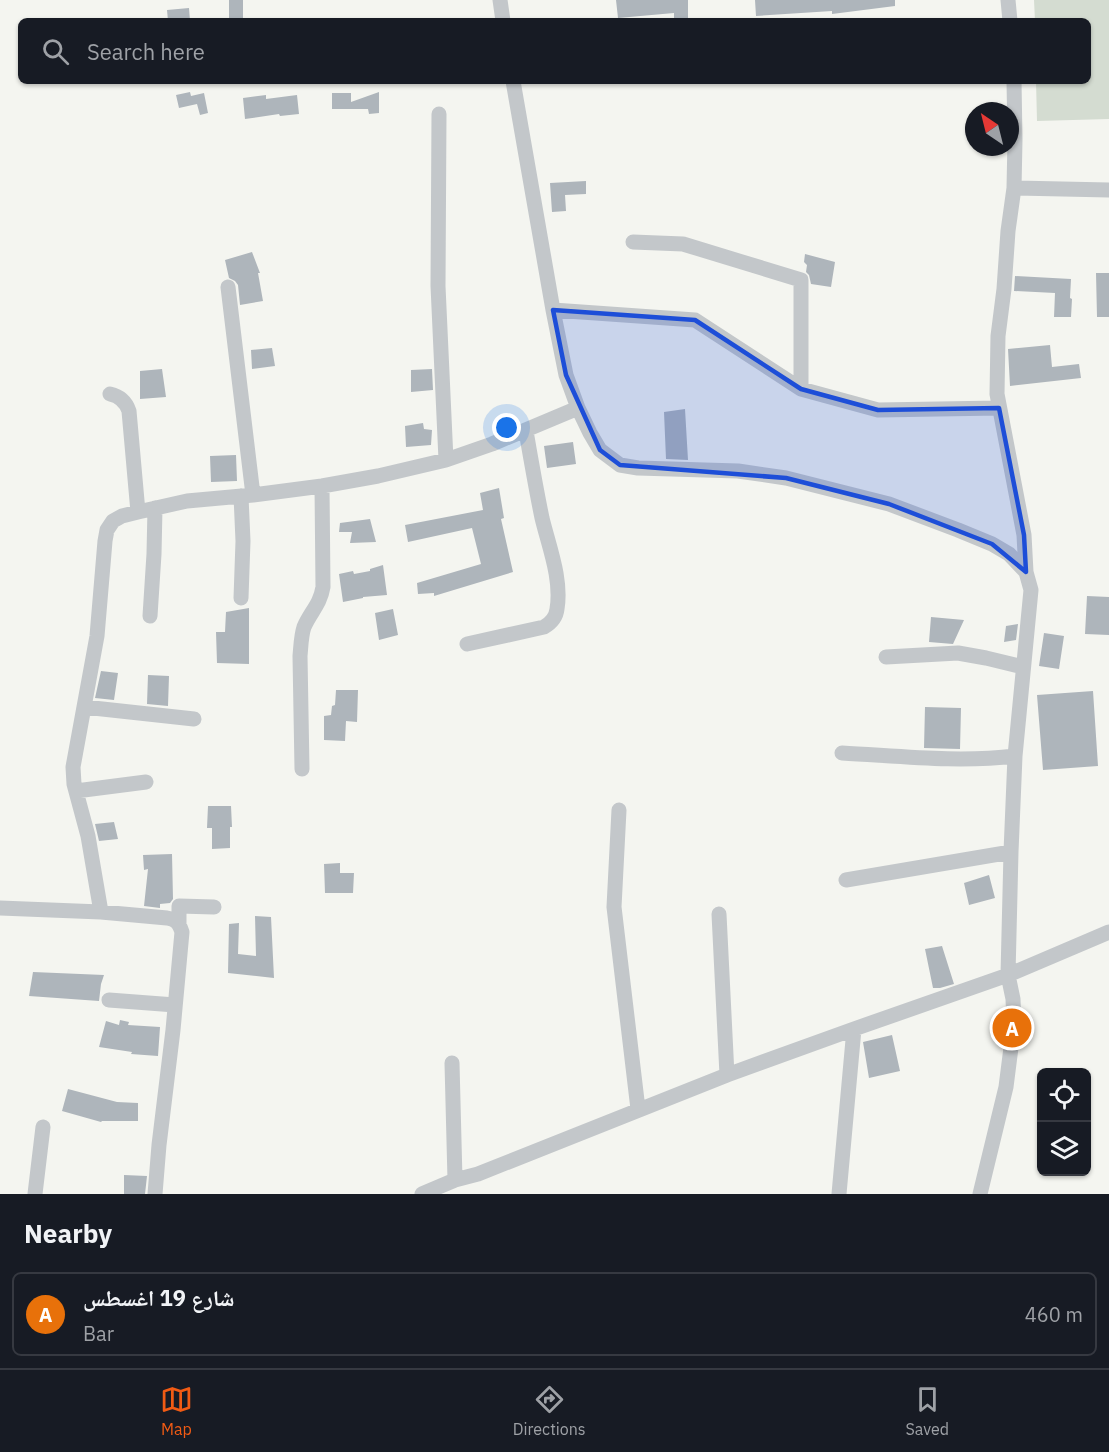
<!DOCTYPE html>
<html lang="en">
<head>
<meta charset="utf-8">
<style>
  :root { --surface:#171b24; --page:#242831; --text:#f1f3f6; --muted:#9ea1a6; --line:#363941; --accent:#f15b14 }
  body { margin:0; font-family:"IBM Plex Sans","Noto Naskh Arabic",sans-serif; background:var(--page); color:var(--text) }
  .controls { position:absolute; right:18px; bottom:18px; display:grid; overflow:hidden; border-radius:9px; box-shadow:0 2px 4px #0004 }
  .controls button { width:54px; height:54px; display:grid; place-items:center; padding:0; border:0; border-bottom:2px solid var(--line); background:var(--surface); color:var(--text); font:30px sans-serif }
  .compass { position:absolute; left:965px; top:102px; width:54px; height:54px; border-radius:50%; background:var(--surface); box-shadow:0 2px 4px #0004; rotate:325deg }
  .you { position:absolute; left:507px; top:428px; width:21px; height:21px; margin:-15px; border:4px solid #fff; border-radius:50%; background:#1a73e8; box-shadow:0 0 0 9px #1a73e833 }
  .badge { display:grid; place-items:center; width:39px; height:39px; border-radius:50%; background:var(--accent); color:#fff; font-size:20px; font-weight:700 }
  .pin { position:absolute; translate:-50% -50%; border:3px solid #fff; box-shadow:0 2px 6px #0006 }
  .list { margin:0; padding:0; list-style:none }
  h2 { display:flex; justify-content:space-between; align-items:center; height:78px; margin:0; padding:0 24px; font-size:26px }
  h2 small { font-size:20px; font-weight:400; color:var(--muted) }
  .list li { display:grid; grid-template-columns:39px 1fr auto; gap:18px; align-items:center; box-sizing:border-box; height:84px; margin:0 12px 12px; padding:0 12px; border:2px solid var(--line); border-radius:9px }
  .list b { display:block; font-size:22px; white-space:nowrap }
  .list p { margin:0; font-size:20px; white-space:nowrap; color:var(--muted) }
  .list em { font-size:20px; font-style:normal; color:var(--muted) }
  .icon { flex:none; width:33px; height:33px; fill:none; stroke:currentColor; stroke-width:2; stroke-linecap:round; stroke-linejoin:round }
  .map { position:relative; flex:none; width:1109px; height:1194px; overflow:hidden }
  .search { position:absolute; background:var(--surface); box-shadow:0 2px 4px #0004; left:18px; right:18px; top:18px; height:66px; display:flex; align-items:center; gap:15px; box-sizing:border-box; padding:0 21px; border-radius:9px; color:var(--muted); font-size:22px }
  .sheet { height:174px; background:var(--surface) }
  nav { display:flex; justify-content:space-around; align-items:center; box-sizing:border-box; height:84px; border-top:2px solid var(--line); background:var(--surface); font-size:16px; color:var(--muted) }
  nav a { display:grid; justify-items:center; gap:3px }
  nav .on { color:var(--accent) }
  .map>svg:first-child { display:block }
  .green { fill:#d4dcd1 }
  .building { fill:#aeb5bb }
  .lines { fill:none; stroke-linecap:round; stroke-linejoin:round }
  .minor { stroke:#c3c7ca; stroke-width:15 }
  .marked { fill:#1d4ed8; fill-opacity:0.2; stroke:#1d4ed8; stroke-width:4.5; stroke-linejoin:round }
</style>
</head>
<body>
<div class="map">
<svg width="1109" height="1194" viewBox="0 0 1109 1194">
  <rect width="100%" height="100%" fill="#f4f5f0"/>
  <path class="green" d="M1034 0H1109V119L1037 121 1036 81H1088V21H1035Z"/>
  <path class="building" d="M229 0H243V21H229Z
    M616 0H688V19L674 20V13L618 18Z
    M755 0H895V6L832 14V11L756 16Z
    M189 8 190 21H168L167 10Z
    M190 92 191 96 204 93 208 113 200 115 197 104 179 108 176 95Z
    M379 92V113L369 114 368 109H332V93H351V102Z
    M266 95V99L297 95 299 114 280 116 279 114 245 119 243 98Z
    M586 181V194L565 195 566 211 552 212 550 183Z
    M252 252 260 273H258L263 301 240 305 238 285 235 281 229 278 225 260Z
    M805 254 835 262 831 287 811 284 809 275 806 272 807 265 804 262Z
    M1096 273H1109V317H1097Z
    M1015 276 1071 279 1070 298 1072 299 1071 317H1054L1055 293 1014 291Z
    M1050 345 1052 367 1079 364 1081 378 1010 386 1008 349Z
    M272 348 275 366 252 369 251 350Z
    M162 369 166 397 140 399V371Z
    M432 369 433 390 411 392V370Z
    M685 409 688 460 666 459 664 412Z
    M423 423 424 429 432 430 431 445 406 447 405 426Z
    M573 442 576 464 547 468 544 446Z
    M236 455 237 481 211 482 210 456Z
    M499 488 504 518 501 519 513 572 434 596V593L418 594 417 583 481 564 472 528 408 542 405 525 483 510 480 493Z
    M370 519 376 542 350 543 352 532H339L340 523Z
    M383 565 387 595 363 597V598L343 602 339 574 353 571 354 574 370 571V569Z
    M1087 596 1109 597V635L1085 634Z
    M249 608V664L217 663 216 632H225L226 612Z
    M393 609 398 635 379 640 375 613Z
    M931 617 964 620 953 644 929 642Z
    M1018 624 1016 640 1004 642 1006 626Z
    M1044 633 1064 636 1059 669 1039 666Z
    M101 671 118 673 114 700 95 698Z
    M148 675 169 676 168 706 147 704Z
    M336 690H358L357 722 346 721 345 741 324 740V716L331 715 332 706 335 705Z
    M1093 691 1098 766 1043 770 1037 695Z
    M925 707 961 708 960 749 924 748Z
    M208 806H231L232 827H230V848L212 849V828H207Z
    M114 822 118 839 99 841 95 824Z
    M172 854 173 899 170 903 160 904V908L144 906 148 869 144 870 143 855Z
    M340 863V873H354L353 893H325L324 864Z
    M989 875 995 898 969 905 964 883Z
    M255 916 271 917 274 978 228 973 229 924 239 923 238 954 256 956Z
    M942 946 954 984 940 988H933L925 949Z
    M33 972 104 975 101 984 99 1001 29 996Z
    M120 1020 129 1022 128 1025 160 1027 158 1056 131 1054 132 1052 99 1047 106 1021 119 1025Z
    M892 1035 900 1071 869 1078 863 1042Z
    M68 1089 117 1102 138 1103V1121H102L101 1122 62 1111Z
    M124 1175 147 1176 145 1194H124Z"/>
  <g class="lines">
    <path class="minor" d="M500 0 503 21
      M1008 0 1010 21
      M513 81 553 310 566 375 578 408 590 433 600 450 620 465 638 468 738 471 786 478 889 504 958 530 992 544 1009 554 1026 572 1031 590 1015 756 1011 852 1008 975 1013 999 1014 1024 1006 1087 980 1194
      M1014 81 1015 140 1014 188 1008 231 1004 289 998 336 997 394 1024 535 1026 572
      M439 114 438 286 446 460
      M1014 188 1109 190
      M633 242 683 244 801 280V389
      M228 287 253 495
      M553 310 695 320 801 389 878 410 999 408
      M110 394C119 396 126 402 129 411L138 512
      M241 496 243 541 241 598
      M150 616 154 554 155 508
      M467 644 544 627C551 623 556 618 557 609 562 579 549 547 542 518 536 489 531 460 526 431
      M886 657 958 653 986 658 1023 667
      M84 707 194 719
      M842 753C899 756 958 763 1015 756
      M302 769 300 656C301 646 301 636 304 627 311 611 320 605 323 587L322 486
      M76 791 146 782
      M619 810 614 907 638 1109
      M846 880 1011 852
      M0 908 101 912 167 918C177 920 179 923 182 932L173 1030 159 1145 155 1194
      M101 912 88 836 74 784 73 767 97 636 105 541 107 530 113 521 122 516 138 512 187 501 253 495 322 486 378 476 446 460 492 444 578 408
      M719 914 727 1075
      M179 924V906L214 907
      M109 1000 175 1005
      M452 1063 455 1180
      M35 1194 43 1127
      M422 1194 455 1180 478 1174 727 1075 854 1029 1008 975 1109 932
      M839 1194 854 1029"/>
  </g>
  <path class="marked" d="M553 310 695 320 801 389 878 410 999 408 1024 535 1026 572 992 544 889 504 786 478 620 465 600 450 566 375Z"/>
</svg>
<div class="controls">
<button><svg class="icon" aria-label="locate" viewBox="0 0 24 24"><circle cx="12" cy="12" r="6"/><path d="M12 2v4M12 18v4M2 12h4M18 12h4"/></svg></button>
<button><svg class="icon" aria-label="layers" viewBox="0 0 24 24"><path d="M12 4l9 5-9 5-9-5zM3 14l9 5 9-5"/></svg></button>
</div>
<svg class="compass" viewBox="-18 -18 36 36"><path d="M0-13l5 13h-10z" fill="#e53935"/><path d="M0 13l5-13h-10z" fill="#9ea1a6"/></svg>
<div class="you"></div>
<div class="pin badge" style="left:1012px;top:1028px;background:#e8710a">A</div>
<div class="search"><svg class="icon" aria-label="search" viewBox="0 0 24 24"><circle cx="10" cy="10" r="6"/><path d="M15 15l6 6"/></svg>Search here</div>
</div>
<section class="sheet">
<h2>Nearby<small></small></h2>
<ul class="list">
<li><span class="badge" style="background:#e8710a">A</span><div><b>شارع 19 اغسطس</b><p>Bar</p></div><em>460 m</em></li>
</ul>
</section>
<nav>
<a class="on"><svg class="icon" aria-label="map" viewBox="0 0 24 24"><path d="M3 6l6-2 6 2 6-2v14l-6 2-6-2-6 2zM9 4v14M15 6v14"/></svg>Map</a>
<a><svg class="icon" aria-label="directions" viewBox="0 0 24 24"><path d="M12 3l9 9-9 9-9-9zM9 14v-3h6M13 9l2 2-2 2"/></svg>Directions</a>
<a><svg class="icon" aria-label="saved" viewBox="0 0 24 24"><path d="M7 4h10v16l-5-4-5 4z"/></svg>Saved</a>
</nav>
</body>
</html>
